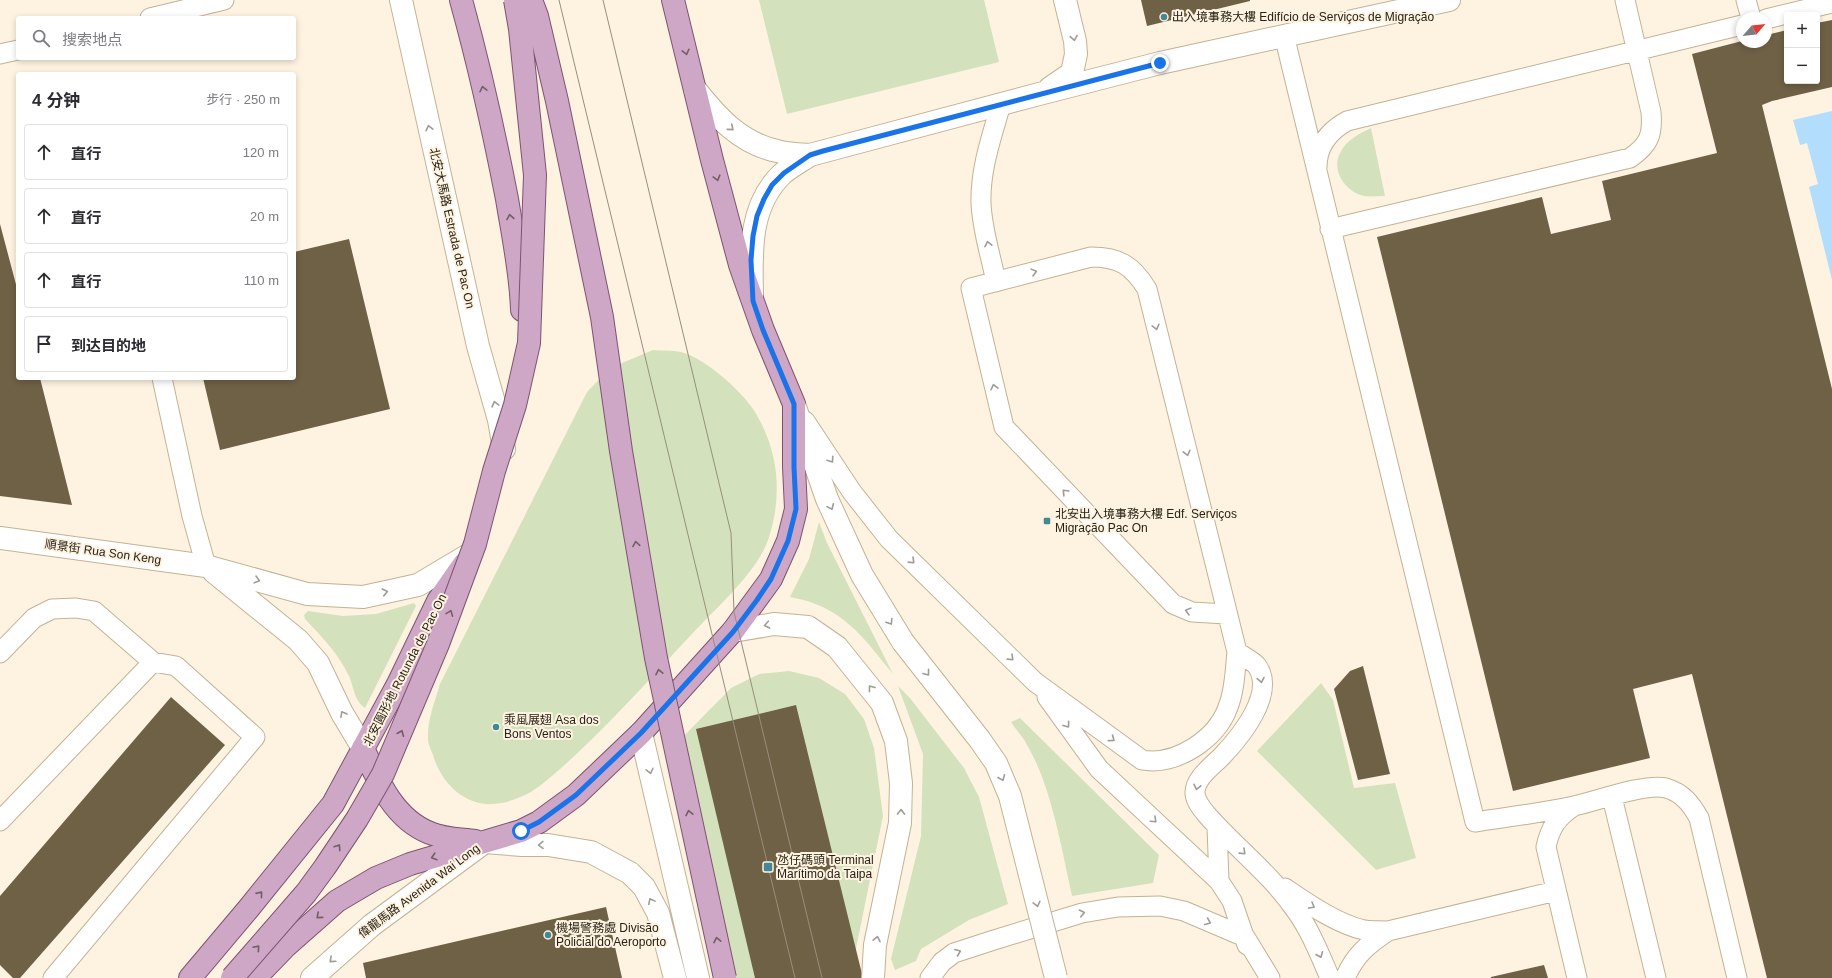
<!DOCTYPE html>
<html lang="zh">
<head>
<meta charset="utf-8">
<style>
  :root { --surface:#fff; --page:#f7f7f7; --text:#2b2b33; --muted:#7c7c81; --line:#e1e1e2 }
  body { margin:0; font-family:Arial,"Noto Sans SC",sans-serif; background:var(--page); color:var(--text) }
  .controls { position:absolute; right:12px; top:12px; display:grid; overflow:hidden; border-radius:4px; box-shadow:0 2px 6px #0003 }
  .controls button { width:36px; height:36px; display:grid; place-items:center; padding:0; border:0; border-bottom:1px solid var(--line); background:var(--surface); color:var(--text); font:20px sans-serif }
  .compass { position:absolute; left:1736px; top:12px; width:36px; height:36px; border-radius:50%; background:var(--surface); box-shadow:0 2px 6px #0003; rotate:62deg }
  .stop { position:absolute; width:12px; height:12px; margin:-9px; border:3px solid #1a73e8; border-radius:50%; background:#fff }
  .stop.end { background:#1a73e8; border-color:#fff; box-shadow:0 1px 4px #0008 }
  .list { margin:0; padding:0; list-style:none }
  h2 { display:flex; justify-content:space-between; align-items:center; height:52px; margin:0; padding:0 16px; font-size:17px }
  h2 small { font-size:13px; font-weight:400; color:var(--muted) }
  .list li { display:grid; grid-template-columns:26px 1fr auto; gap:12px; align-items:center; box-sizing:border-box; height:56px; margin:0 8px 8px; padding:0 8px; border:1px solid var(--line); border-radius:4px }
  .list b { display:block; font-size:15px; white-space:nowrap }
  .list em { font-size:13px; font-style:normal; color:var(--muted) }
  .icon { flex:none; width:22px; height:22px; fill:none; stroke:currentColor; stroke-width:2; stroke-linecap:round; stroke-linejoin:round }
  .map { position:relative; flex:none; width:1832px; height:978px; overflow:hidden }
  .search { position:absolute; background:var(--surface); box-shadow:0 2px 6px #0003; left:16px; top:16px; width:280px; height:44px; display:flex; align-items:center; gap:10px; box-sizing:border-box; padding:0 14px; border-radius:4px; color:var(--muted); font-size:15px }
  .panel { position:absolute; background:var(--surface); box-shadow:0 2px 6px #0003; left:16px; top:72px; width:280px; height:308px; border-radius:4px }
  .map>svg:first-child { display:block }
  .green { fill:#d3e2bc }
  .water { fill:#b3ddfd }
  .building { fill:#6f6146 }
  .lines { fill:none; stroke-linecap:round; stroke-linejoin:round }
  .service-casing { stroke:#c3b295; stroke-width:21 }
  .minor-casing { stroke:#c3b295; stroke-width:24 }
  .tertiary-casing { stroke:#c3b295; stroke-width:24 }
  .primary-casing { stroke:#7f5370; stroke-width:24 }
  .service { stroke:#fff; stroke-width:19 }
  .minor { stroke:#fff; stroke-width:22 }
  .tertiary { stroke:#fff; stroke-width:22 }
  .primary { stroke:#cea7c7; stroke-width:22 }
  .tram { stroke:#978e7f; stroke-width:1 }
  .minor-bridge-casing { stroke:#c3b295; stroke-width:24; stroke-linecap:butt }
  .primary-bridge-casing { stroke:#7f5370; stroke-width:24; stroke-linecap:butt }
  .minor-bridge { stroke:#fff; stroke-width:22 }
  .primary-bridge { stroke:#cea7c7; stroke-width:22 }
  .oneway { stroke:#9e9c96 }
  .oneway2 { stroke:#735e66 }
  .route { stroke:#1a73e8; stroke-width:5 }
  .poi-dot { fill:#438894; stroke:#fef3e1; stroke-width:1.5 }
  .labels { text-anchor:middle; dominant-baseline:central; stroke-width:4; stroke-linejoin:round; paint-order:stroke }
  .poi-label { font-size:12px; fill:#282216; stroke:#fef3e1; text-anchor:start }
  .street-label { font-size:12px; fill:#282216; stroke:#fef3e1 }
</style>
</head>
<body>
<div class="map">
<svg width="1832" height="978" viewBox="0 0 1832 978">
  <rect width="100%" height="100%" fill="#fef3e1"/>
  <path class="green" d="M759 0H984L999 62 787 114Z
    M1371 128 1385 196C1378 196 1370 197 1364 196 1345 192 1331 170 1340 153 1346 140 1359 134 1371 128Z
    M653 350C662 351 673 350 681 352 705 358 743 392 755 412 779 451 783 497 768 540 757 572 716 608 692 634 658 670 625 707 589 742 571 759 552 778 531 792 523 796 510 802 501 803 468 810 441 784 433 755 431 750 428 744 428 739 427 721 435 701 440 684L587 392 606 372 622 363Z
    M819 522 827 543 893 674C862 636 842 606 790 597L809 559Z
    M414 603 416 606 365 708C354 701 354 687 349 676 338 653 322 637 305 619L304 615 308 611 343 616 376 614Z
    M789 671 819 678 845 694 864 719 874 748 883 816 850 978H716L674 746 731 688 759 674Z
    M1321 683 1333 700 1354 788 1395 783 1416 858 1376 870 1257 751Z
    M898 686 910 698 964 768 979 797 1008 904 969 920 921 949 916 961 895 970 891 959 921 836 923 754Z
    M1020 718 1159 855 1153 883 1072 896C1062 850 1051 785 1027 745 1023 737 1016 730 1011 722Z"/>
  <path class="water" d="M1832 111V280L1809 187 1818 184 1807 143 1800 145 1793 120Z"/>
  <path class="building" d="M1141 0H1250V1L1147 26Z
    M1832 20V87L1772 101 1762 105 1832 389V978H1767L1692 674 1633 689 1650 758 1513 791 1377 237 1542 197 1551 234 1611 220 1602 181 1717 153 1692 54 1742 41 1766 42V35L1787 30V81H1817V23Z
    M0 224 18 292V378H40L72 505 0 496Z
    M349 239 390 409 220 450 203 378H294V252Z
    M1363 666 1390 774 1358 780 1334 689 1350 671Z
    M171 697 225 745 20 978H13L0 965V896Z
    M796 705 863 978H755L696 729Z
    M606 907 622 978H366L363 963Z
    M1544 965 1548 978H1491V977Z"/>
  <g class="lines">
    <g class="service-casing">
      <path id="service" d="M1746 0 1751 18
        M150 18 224 0
        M1766 19 1832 3
        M1284 35 1475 822C1508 817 1541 813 1574 806 1597 801 1645 783 1666 788 1683 793 1691 804 1699 818L1737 978
        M0 54 18 50
        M1317 167C1317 145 1329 131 1347 121L1742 25
        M1330 229 1630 158C1649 145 1653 135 1651 112L1625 0
        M996 282C991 256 982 230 981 203 980 169 992 136 1001 104
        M162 378 192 516 206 566
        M805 421 852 492 889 539 1035 682 1142 760C1176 766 1217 739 1228 707 1235 690 1235 670 1237 652L1147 289C1132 265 1119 257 1091 257L971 288 1004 427 1173 604 1192 612 1226 614
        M1237 652C1243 656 1253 661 1257 666 1276 693 1241 736 1223 755 1213 766 1194 778 1195 794 1196 802 1202 809 1207 815 1236 848 1272 875 1297 912 1311 932 1320 955 1330 978
        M0 653 34 618 52 609 76 608 94 611 153 662 0 821
        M1047 697 1099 769 1219 881 1232 901 1247 945
        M1612 797 1656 978
        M1574 806C1557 817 1550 828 1546 847L1577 978
        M1217 827 1219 881
        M1285 888C1307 903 1337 924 1364 930 1372 931 1380 931 1388 931
        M53 978 255 737 176 666 153 662
        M930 978 942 962 954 953 994 940 1082 913 1118 907 1160 906 1184 911 1245 937 1270 978
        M1345 978C1355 955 1367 945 1388 931L1556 891"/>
    </g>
    <g class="minor-casing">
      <path id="minor" d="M401 0 478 346 499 420 504 449
        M1050 88 1072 73 1076 54 1075 41 1065 0
        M695 89C717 117 740 143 777 151 788 154 799 154 810 155
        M752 294C751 251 749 206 782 174 790 167 801 161 810 155L1043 93 1160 63 1449 0
        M795 407 827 499 862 575 903 642
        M733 631 774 624 808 627 837 647 882 703 896 741 901 783 900 823 875 945 873 978
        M641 733 698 978
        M485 842 522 845H548L591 852 630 873 644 887 658 913 675 978"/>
    </g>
    <g class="tertiary-casing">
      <path id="tertiary" d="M0 538 206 566 307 594 363 597 418 585 470 554
        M214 572 298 640 318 663 342 713 363 748
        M312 978 372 925 482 844"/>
    </g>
    <g class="primary-casing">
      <path id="primary" d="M461 0C479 65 494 132 507 199 513 236 521 273 522 310
        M363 748C378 781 394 819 430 833 444 839 460 839 475 841
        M190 978 249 908 333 804 398 684 438 601 464 564
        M255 978 286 946 337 901 376 878 410 864 521 831 539 822 576 795 641 733 733 631 771 579 788 541 796 509 794 467V404L763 330 740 265 712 160 673 0"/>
    </g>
    <use href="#service" class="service"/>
    <use href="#minor" class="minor"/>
    <use href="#tertiary" class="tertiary"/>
    <use href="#primary" class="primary"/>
    <path class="tram" d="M559 0 795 978
      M603 0 731 533 734 612 822 978"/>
    <g class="minor-bridge-casing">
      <path id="minor-bridge" d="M903 642 980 740 996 763 1010 796 1056 978"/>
    </g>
    <g class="primary-bridge-casing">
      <path id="primary-bridge" d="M531 0 537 16 557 101 602 317 621 451 656 658 725 978
        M232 978 306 893 325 867 357 819 383 774 438 644 475 544 494 471 515 405 529 343 535 175 520 29 515 0"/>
    </g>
    <use href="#minor-bridge" class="minor-bridge"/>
    <use href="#primary-bridge" class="primary-bridge"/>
  </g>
  <defs><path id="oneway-chevron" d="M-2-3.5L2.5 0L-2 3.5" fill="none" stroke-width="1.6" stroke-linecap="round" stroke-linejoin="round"/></defs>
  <g class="oneway">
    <use href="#oneway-chevron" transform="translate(1074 38) rotate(80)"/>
    <use href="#oneway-chevron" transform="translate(429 128) rotate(-103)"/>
    <use href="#oneway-chevron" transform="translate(731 128) rotate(40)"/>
    <use href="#oneway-chevron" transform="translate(988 244) rotate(-102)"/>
    <use href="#oneway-chevron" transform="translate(1034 272) rotate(-15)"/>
    <use href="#oneway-chevron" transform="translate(1156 327) rotate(76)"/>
    <use href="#oneway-chevron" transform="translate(994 387) rotate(-103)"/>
    <use href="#oneway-chevron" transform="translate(495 404) rotate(-105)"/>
    <use href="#oneway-chevron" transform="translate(1187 453) rotate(76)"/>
    <use href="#oneway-chevron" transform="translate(831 460) rotate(56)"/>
    <use href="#oneway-chevron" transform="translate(1065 492) rotate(-134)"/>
    <use href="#oneway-chevron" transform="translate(831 507) rotate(66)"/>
    <use href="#oneway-chevron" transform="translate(912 561) rotate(44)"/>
    <use href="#oneway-chevron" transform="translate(257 580) rotate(15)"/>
    <use href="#oneway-chevron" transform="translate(385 592) rotate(-13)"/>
    <use href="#oneway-chevron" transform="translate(1188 611) rotate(-165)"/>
    <use href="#oneway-chevron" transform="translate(890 622) rotate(58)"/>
    <use href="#oneway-chevron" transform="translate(767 625) rotate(169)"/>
    <use href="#oneway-chevron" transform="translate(1011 658) rotate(44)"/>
    <use href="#oneway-chevron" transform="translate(927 673) rotate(52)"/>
    <use href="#oneway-chevron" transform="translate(1261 680) rotate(79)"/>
    <use href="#oneway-chevron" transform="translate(871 688) rotate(-127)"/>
    <use href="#oneway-chevron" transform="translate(343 714) rotate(-119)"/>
    <use href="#oneway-chevron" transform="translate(1067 725) rotate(54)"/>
    <use href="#oneway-chevron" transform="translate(1112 739) rotate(37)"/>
    <use href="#oneway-chevron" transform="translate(650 771) rotate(77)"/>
    <use href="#oneway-chevron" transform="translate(1002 778) rotate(68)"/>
    <use href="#oneway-chevron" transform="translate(1197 787) rotate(102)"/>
    <use href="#oneway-chevron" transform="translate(901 812) rotate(-89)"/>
    <use href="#oneway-chevron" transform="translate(1154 820) rotate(43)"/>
    <use href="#oneway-chevron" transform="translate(541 845) rotate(179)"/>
    <use href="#oneway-chevron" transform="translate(1243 852) rotate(44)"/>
    <use href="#oneway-chevron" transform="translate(651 901) rotate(-118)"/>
    <use href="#oneway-chevron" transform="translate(1037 904) rotate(76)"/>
    <use href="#oneway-chevron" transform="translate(1312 906) rotate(30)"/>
    <use href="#oneway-chevron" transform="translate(1082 913) rotate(-13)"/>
    <use href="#oneway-chevron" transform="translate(1208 922) rotate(23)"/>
    <use href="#oneway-chevron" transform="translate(877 939) rotate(-78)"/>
    <use href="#oneway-chevron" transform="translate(958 952) rotate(-22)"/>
    <use href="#oneway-chevron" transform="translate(1320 955) rotate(67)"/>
    <use href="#oneway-chevron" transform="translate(332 960) rotate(138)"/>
  </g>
  <g class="oneway2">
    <use href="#oneway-chevron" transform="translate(686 52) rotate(76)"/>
    <use href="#oneway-chevron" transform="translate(483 89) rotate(-103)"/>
    <use href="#oneway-chevron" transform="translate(717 178) rotate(75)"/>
    <use href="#oneway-chevron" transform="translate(510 217) rotate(-100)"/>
    <use href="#oneway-chevron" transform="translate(636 544) rotate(-99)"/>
    <use href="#oneway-chevron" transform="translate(450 613) rotate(-69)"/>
    <use href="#oneway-chevron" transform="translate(659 672) rotate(-102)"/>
    <use href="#oneway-chevron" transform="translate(401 733) rotate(-67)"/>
    <use href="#oneway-chevron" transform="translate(689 813) rotate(-102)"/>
    <use href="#oneway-chevron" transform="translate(338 847) rotate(-56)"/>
    <use href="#oneway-chevron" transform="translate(434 857) rotate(163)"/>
    <use href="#oneway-chevron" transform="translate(260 894) rotate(-51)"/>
    <use href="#oneway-chevron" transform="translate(319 916) rotate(139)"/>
    <use href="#oneway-chevron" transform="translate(717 940) rotate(-102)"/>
    <use href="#oneway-chevron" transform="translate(257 948) rotate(-49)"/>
  </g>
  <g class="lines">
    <path class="route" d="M521 831 539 822 576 795 641 733 733 632 757 600 771 579 788 541 796 509 794 467V404L763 330 753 301 751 260 753 236 757 216 764 199 772 185 784 173 810 155 823 151 1160 63"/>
  </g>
  <g class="poi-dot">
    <circle cx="1164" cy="17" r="4"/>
    <rect x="1043" y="517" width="8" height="8" rx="2"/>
    <circle cx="496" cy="727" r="4"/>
    <rect x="763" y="862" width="10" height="10" rx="2"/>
    <circle cx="548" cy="935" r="4"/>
  </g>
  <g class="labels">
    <g class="poi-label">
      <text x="1172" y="17">出入境事務大樓 Edifício de Serviços de Migração</text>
      <text x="1055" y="514">北安出入境事務大樓 Edf. Serviços<tspan x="1055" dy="14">Migração Pac On</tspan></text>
      <text x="504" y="720">乘風展翅 Asa dos<tspan x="504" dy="14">Bons Ventos</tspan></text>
      <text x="777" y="860">氹仔碼頭 Terminal<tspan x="777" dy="14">Marítimo da Taipa</tspan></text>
      <text x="556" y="928">機場警務處 Divisão<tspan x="556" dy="14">Policial do Aeroporto</tspan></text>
    </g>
    <g class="street-label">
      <text transform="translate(452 228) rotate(77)">北安大馬路 Estrada de Pac On</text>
      <text transform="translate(103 552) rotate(8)">順景街 Rua Son Keng</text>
      <text transform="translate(405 670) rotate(-63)">北安圓形地 Rotunda de Pac On</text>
      <text transform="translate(419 891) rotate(-37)">偉龍馬路 Avenida Wai Long</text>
    </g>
  </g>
</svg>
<div class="controls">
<button>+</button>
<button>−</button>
</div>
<svg class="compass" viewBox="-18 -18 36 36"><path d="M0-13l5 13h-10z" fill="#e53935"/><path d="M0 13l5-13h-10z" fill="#7c7c81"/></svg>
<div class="stop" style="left:521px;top:831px"></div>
<div class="stop end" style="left:1160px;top:63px"></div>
<div class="search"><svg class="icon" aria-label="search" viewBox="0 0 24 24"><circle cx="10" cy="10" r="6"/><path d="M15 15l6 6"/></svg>搜索地点</div>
<section class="panel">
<h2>4 分钟<small>步行 · 250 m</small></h2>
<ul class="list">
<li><svg class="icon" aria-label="ahead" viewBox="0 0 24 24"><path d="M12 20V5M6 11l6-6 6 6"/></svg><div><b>直行</b></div><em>120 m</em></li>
<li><svg class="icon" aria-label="ahead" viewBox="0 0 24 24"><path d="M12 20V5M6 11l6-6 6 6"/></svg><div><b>直行</b></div><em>20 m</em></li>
<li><svg class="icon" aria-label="ahead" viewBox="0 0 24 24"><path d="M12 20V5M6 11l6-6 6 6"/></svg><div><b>直行</b></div><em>110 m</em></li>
<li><svg class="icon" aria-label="arrive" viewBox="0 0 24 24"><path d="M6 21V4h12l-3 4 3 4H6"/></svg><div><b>到达目的地</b></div></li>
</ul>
</section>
</div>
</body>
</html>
